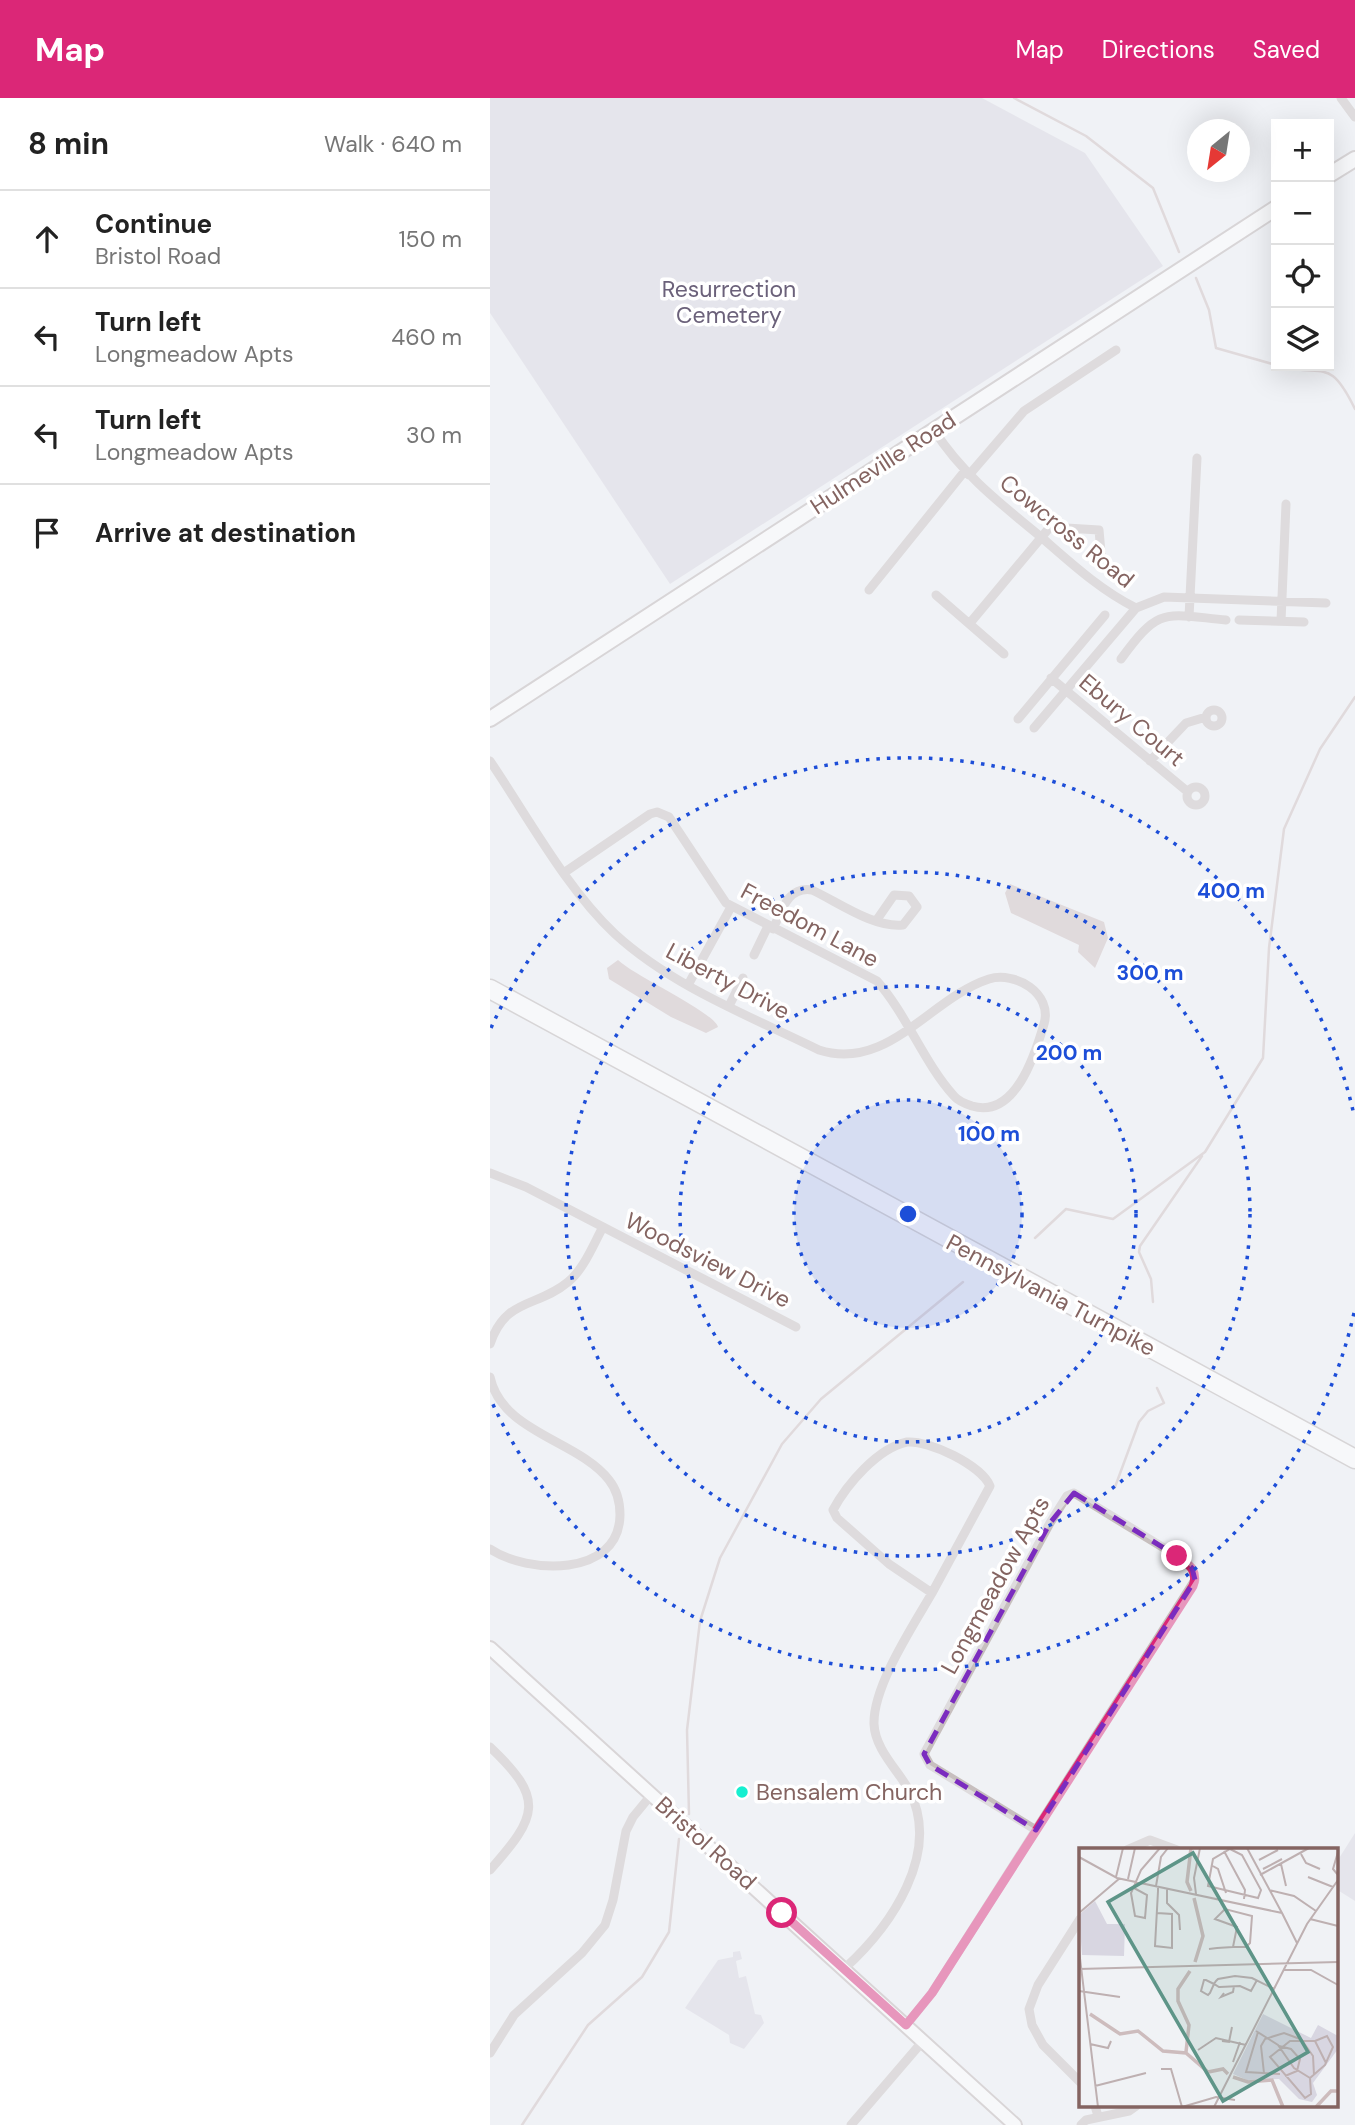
<!DOCTYPE html>
<html lang="en">
<head>
<meta charset="utf-8">
<style>
  :root { --surface:#fff; --page:#f6f6f6; --text:#222; --muted:#767676; --line:#e0e0e0; --accent:#db2777 }
  body { margin:0; font-family:"DM Sans",sans-serif; background:var(--page); color:var(--text) }
  .controls { position:absolute; right:21px; top:21px; display:grid; overflow:hidden; border-radius:0px; box-shadow:0 7px 28px #0002 }
  .controls button { width:63px; height:63px; display:grid; place-items:center; padding:0; border:0; border-bottom:2px solid var(--line); background:var(--surface); color:var(--text); font:35px sans-serif }
  .compass { position:absolute; left:697px; top:21px; width:63px; height:63px; border-radius:50%; background:var(--surface); box-shadow:0 7px 28px #0002; rotate:210deg }
  .stop { position:absolute; width:21px; height:21px; margin:-16px; border:5px solid #db2777; border-radius:50%; background:#fff }
  .stop.end { background:#db2777; border-color:#fff; box-shadow:0 2px 7px #0008 }
  .list { margin:0; padding:0; list-style:none }
  h2 { display:flex; justify-content:space-between; align-items:center; height:91px; margin:0; padding:0 28px; font-size:30px }
  h2 small { font-size:23px; font-weight:400; color:var(--muted) }
  .list li { display:grid; grid-template-columns:46px 1fr auto; gap:21px; align-items:center; box-sizing:border-box; height:98px; padding:0 28px; border-top:2px solid var(--line) }
  .list b { display:block; font-size:26px; white-space:nowrap }
  .list p { margin:0; font-size:23px; white-space:nowrap; color:var(--muted) }
  .list em { font-size:23px; font-style:normal; color:var(--muted) }
  .icon { flex:none; width:38px; height:38px; fill:none; stroke:currentColor; stroke-width:2; stroke-linecap:round; stroke-linejoin:round }
  .map { position:relative; flex:none; width:865px; height:2027px; overflow:hidden }
  header { display:flex; align-items:center; gap:42px; box-sizing:border-box; height:98px; padding:0 35px; background:var(--accent); color:#fff }
  header strong { font-size:33px }
  nav { display:flex; gap:38px; margin-inline-start:auto; font-size:24px }
  main { display:flex }
  aside { flex:1; background:var(--surface) }
  .map>svg:first-child { display:block }
  .green { fill:#d8d6e1 }
  .water { fill:#cdbcbd }
  .lines { fill:none; stroke-linecap:round; stroke-linejoin:round }
  .stream { stroke:#cdbcbd; stroke-width:2.5 }
  .secondary-casing { stroke:#bcb2b1; stroke-width:16 }
  .primary-casing { stroke:#bbb2b2; stroke-width:18 }
  .highway-casing { stroke:#b9b2b1; stroke-width:21 }
  .street { stroke:#c7bfbe; stroke-width:9 }
  .secondary { stroke:#fff; stroke-width:12 }
  .primary { stroke:#fff; stroke-width:14 }
  .highway { stroke:#fff; stroke-width:18 }
  .route { stroke:#db2777; stroke-width:9 }
  .marked { fill:none; stroke:#7b2cbf; stroke-width:5; stroke-dasharray:14 9; stroke-linejoin:round }
  .ring { fill:none; stroke:#1d4ed8; stroke-width:3.5; stroke-dasharray:3.5 7 }
  .poi-dot { fill:#16efd0; stroke:#fff; stroke-width:2.5 }
  .labels { text-anchor:middle; dominant-baseline:central; stroke-width:7; stroke-linejoin:round; paint-order:stroke }
  .park-label { font-size:23px; fill:#6b617a; stroke:#fff }
  .street-label { font-size:23px; fill:#846461; stroke:#fff }
  .poi-label { font-size:23px; fill:#846461; stroke:#fff; text-anchor:start }
  .inset-river { fill:none; stroke:#cdbcbd; stroke-width:3.5 }
  .inset-road { fill:none; stroke:#beb0b1; stroke-width:2 }
  .view { fill:#5e9588; fill-opacity:0.15; stroke:#5e9588; stroke-width:3.5 }
  .inset-edge { fill:none; stroke:#846461; stroke-width:3.5 }
  .centre { fill:#1d4ed8; stroke:#fff; stroke-width:3.5 }
  .ring-label { font-size:21px; text-anchor:middle; font-weight:bold; fill:#1d4ed8; stroke:#fff; stroke-width:7; stroke-linejoin:round; paint-order:stroke }
</style>
</head>
<body>
<header>
<strong>Map</strong>
<nav><a>Map</a><a>Directions</a><a>Saved</a></nav>
</header>
<main>
<aside>
<h2>8 min<small>Walk · 640 m</small></h2>
<ul class="list">
<li><svg class="icon" aria-label="ahead" viewBox="0 0 24 24"><path d="M12 20V5M6 11l6-6 6 6"/></svg><div><b>Continue</b><p>Bristol Road</p></div><em>150 m</em></li>
<li><svg class="icon" aria-label="left" viewBox="0 0 24 24"><path d="M17 20v-9H6M10 6l-5 5 5 5"/></svg><div><b>Turn left</b><p>Longmeadow Apts</p></div><em>460 m</em></li>
<li><svg class="icon" aria-label="left" viewBox="0 0 24 24"><path d="M17 20v-9H6M10 6l-5 5 5 5"/></svg><div><b>Turn left</b><p>Longmeadow Apts</p></div><em>30 m</em></li>
<li><svg class="icon" aria-label="arrive" viewBox="0 0 24 24"><path d="M6 21V4h12l-3 4 3 4H6"/></svg><div><b>Arrive at destination</b></div></li>
</ul>
</aside>
<div class="map">
<svg width="865" height="2027" viewBox="0 0 865 2027">
  <rect width="100%" height="100%" fill="#f0f2f5"/>
  <path class="green" d="M0 0H492L595 55 673 168 180 486 0 215Z
    M865 1735V1803L846 1791V1765Z
    M250 1853 252 1861 246 1863 249 1880 256 1878 265 1916 271 1917 274 1925 254 1951 240 1945 239 1937 195 1910 228 1862 243 1859V1854Z"/>
  <path class="water" d="M520 786 614 824 618 840 605 870 588 854 589 847 521 815 515 795Z
    M128 862C146 879 224 914 228 929L216 935 181 919 119 881 117 870Z"/>
  <g class="lines">
    <path class="stream" d="M524 0 596 38 663 90 689 154
      M706 180 719 212 726 250 786 267
      M790 268C835 280 839 258 865 311
      M545 1140 576 1111 623 1121 715 1054 773 960 779 850 794 731 830 651 865 599
      M663 1204 661 1181 649 1154 650 1148 712 1058
      M625 1389 649 1324 658 1313 674 1305 667 1290
      M199 1716 197 1632 210 1523 230 1460 292 1346 331 1301 473 1184
      M32 2027 98 1927 152 1879 179 1834 189 1741"/>
    <g class="secondary-casing">
      <path id="secondary" d="M0 1550 525 2027"/>
    </g>
    <g class="primary-casing">
      <path id="primary" d="M839 77 865 61
        M0 621 786 110"/>
    </g>
    <g class="highway-casing">
      <path id="highway" d="M0 891 865 1361"/>
    </g>
    <path class="street" d="M851 0 865 19
      M444 332C472 376 511 406 551 439 581 465 610 492 646 510L674 499 836 505
      M479 377 534 313 626 252
      M530 394 562 420 560 429
      M379 492 474 374
      M446 497 514 556
      M699 519 707 360
      M749 522 814 524
      M791 523 796 406
      M480 525 560 429 609 432 612 466
      M631 561C670 508 673 516 736 522
      M561 580 698 694
      M716 620a8 8 0 1 1 16 0a8 8 0 1 1-16 0Z
      M528 621 615 517
      M544 630 646 510
      M0 663C38 719 76 790 125 836 183 889 260 918 329 952 398 974 440 900 499 881 525 873 563 895 554 926 545 957 525 1021 482 1008 476 1006 468 1003 464 998 434 965 417 917 387 883L236 805 179 719 167 714 160 716 75 774
      M660 663 696 625 716 619
      M697 698a9 9 0 1 1 18 0a9 9 0 1 1-18 0Z
      M283 831C292 812 298 788 322 792 348 804 383 830 413 827L427 809 419 798 404 797 386 823
      M264 857 278 828
      M198 887 241 809
      M239 908 253 880
      M0 1075 36 1089 306 1229
      M0 1246C16 1199 47 1210 78 1184 94 1171 103 1147 113 1129
      M0 1279C12 1335 88 1342 119 1382 127 1392 130 1405 130 1417 129 1480 37 1476 0 1451
      M417 1344C439 1342 491 1367 500 1388L442 1495 399 1466 347 1420 343 1412C357 1386 388 1350 417 1344Z
      M0 1649C55 1701 48 1718 0 1772
      M637 1752 660 1742 687 1752
      M590 1821 548 1887 539 1911 542 1927 553 1947 590 1984
      M355 1870C401 1828 452 1755 419 1692 407 1671 385 1651 384 1626 383 1588 423 1528 442 1495
      M416 1927 442 1895 705 1482 702 1470 687 1458 584 1395 577 1398 560 1425 434 1656 440 1667 546 1732
      M0 1955 24 1917 92 1855 115 1827 123 1802 136 1733 143 1719 162 1696
      M605 2008 608 2018
      M361 2027 433 1943
      M591 2027 596 2022 639 2013 646 2008"/>
    <use href="#secondary" class="secondary"/>
    <use href="#primary" class="primary"/>
    <use href="#highway" class="highway"/>
  </g>
  <g class="lines">
    <path class="route" d="M292 1815 416 1927 442 1895 703 1488C709 1472 698 1466 687 1458"/>
  </g>
  <path d="M0 0H865V2027H0ZM584 1395 687 1458 702 1470 705 1482 546 1732 440 1667 434 1656 560 1425Z" fill="#f0f2f5" fill-opacity=".55" fill-rule="evenodd"/>
  <path class="marked" d="M584 1395 687 1458 702 1470 705 1482 546 1732 440 1667 434 1656 560 1425Z"/>
  <circle cx="418" cy="1116" r="114" fill="#1d4ed8" fill-opacity=".12"/>
  <g class="ring">
    <circle cx="418" cy="1116" r="114"/>
    <circle cx="418" cy="1116" r="228"/>
    <circle cx="418" cy="1116" r="342"/>
    <path d="M864 1215A457 457 0 0 1 1 1302M1 930A457 457 0 0 1 864 1017"/>
  </g>
  <circle class="poi-dot" cx="252" cy="1694" r="7"/>
  <g class="labels">
    <g class="park-label">
      <text x="239" y="191">Resurrection<tspan x="239" dy="26">Cemetery</tspan></text>
    </g>
    <g class="street-label">
      <text transform="translate(393 365) rotate(-33)">Hulmeville Road</text>
      <text transform="translate(577 433) rotate(39)">Cowcross Road</text>
      <text transform="translate(642 622) rotate(40)">Ebury Court</text>
      <text transform="translate(320 827) rotate(28)">Freedom Lane</text>
      <text transform="translate(238 883) rotate(28)">Liberty Drive</text>
      <text transform="translate(218 1162) rotate(27)">Woodsview Drive</text>
      <text transform="translate(561 1197) rotate(28)">Pennsylvania Turnpike</text>
      <text transform="translate(505 1487) rotate(-61)">Longmeadow Apts</text>
      <text transform="translate(216 1745) rotate(42)">Bristol Road</text>
    </g>
    <g class="poi-label">
      <text x="266" y="1694">Bensalem Church</text>
    </g>
  </g>
  <g transform="translate(589 1750)">
    <rect width="259" height="259" fill="#f0f2f5"/>
    <path d="M16 53 28 76H46L45 108 3 107 0 67ZM184 166 232 190 239 177 259 188V201L234 235 238 247 233 254 220 251 200 231 168 232 154 226Z" fill="#d8d6e1"/>
    <path class="inset-river" d="M112 0 108 34 112 43M115 50 124 88 116 114M11 166 41 186 59 183 84 203 107 205 129 224 144 221 149 226M107 204 110 177 99 153V141L111 123M154 229 169 234 193 232 204 259M237 259 252 243H259"/>
    <path class="inset-road" d="M168 0 203 65M151 1 163 7 182 42 179 50 129 38 134 11ZM145 3 166 42 165 51M259 4 254 21 259 27M222 6 227 15 241 21M0 9 38 30 203 65 218 95M180 12 199 2M202 16 207 38M132 17 139 21 147 45M184 21 203 11M181 27 230 0M37 29 44 0M229 29 254 39M49 31 56 0M77 38 82 9 89 0M55 40 68 47 66 70 56 68 52 45 62 22 81 0M88 40V55L100 67 101 82M190 42 215 48 237 63M117 46 115 30 121 0M0 65 41 30M78 65 93 66V100L76 98 79 43V38M231 71 259 78M130 101 138 100 154 99H167L171 95 173 68 146 61 136 71 158 79 154 99M0 102 19 259M0 121 259 114M205 122H232L259 137M178 132 172 143 161 138 141 139H140L135 136 127 132H125L122 143 129 147 131 145 135 136 137 133 139 131 156 128 173 130 195 141M0 143 41 149M145 145 142 149 154 144 155 138M177 183 199 197 215 220 231 230M179 184 167 224 201 226M222 191 234 208 235 227M143 193 150 194 153 179M236 193 247 215M11 196 29 200 32 193M200 198 212 201 221 211 218 223 206 228M119 202 137 190 167 197M154 214 161 194M82 221H92L103 259M185 225 182 198 186 191 205 185 221 191M231 230 232 246 226 250 191 209 211 193H236M231 230 246 217 254 199 248 188 236 193M16 238 67 225M103 259 137 249 156 252M135 259 228 76 259 32"/>
    <path class="view" d="M114 5 229 204 144 253 29 54Z"/>
    <rect width="259" height="259" class="inset-edge"/>
  </g>
  <circle cx="418" cy="1116" r="10" class="centre"/>
  <g class="ring-label">
    <text x="741" y="800">400 m</text>
    <text x="660" y="882">300 m</text>
    <text x="579" y="962">200 m</text>
    <text x="499" y="1043">100 m</text>
  </g>
</svg>
<div class="controls">
<button>+</button>
<button>−</button>
<button><svg class="icon" aria-label="locate" viewBox="0 0 24 24"><circle cx="12" cy="12" r="6"/><path d="M12 2v4M12 18v4M2 12h4M18 12h4"/></svg></button>
<button><svg class="icon" aria-label="layers" viewBox="0 0 24 24"><path d="M12 4l9 5-9 5-9-5zM3 14l9 5 9-5"/></svg></button>
</div>
<svg class="compass" viewBox="-18 -18 36 36"><path d="M0-13l5 13h-10z" fill="#e53935"/><path d="M0 13l5-13h-10z" fill="#767676"/></svg>
<div class="stop" style="left:292px;top:1815px"></div>
<div class="stop end" style="left:687px;top:1458px"></div>
</div>
</main>
</body>
</html>
